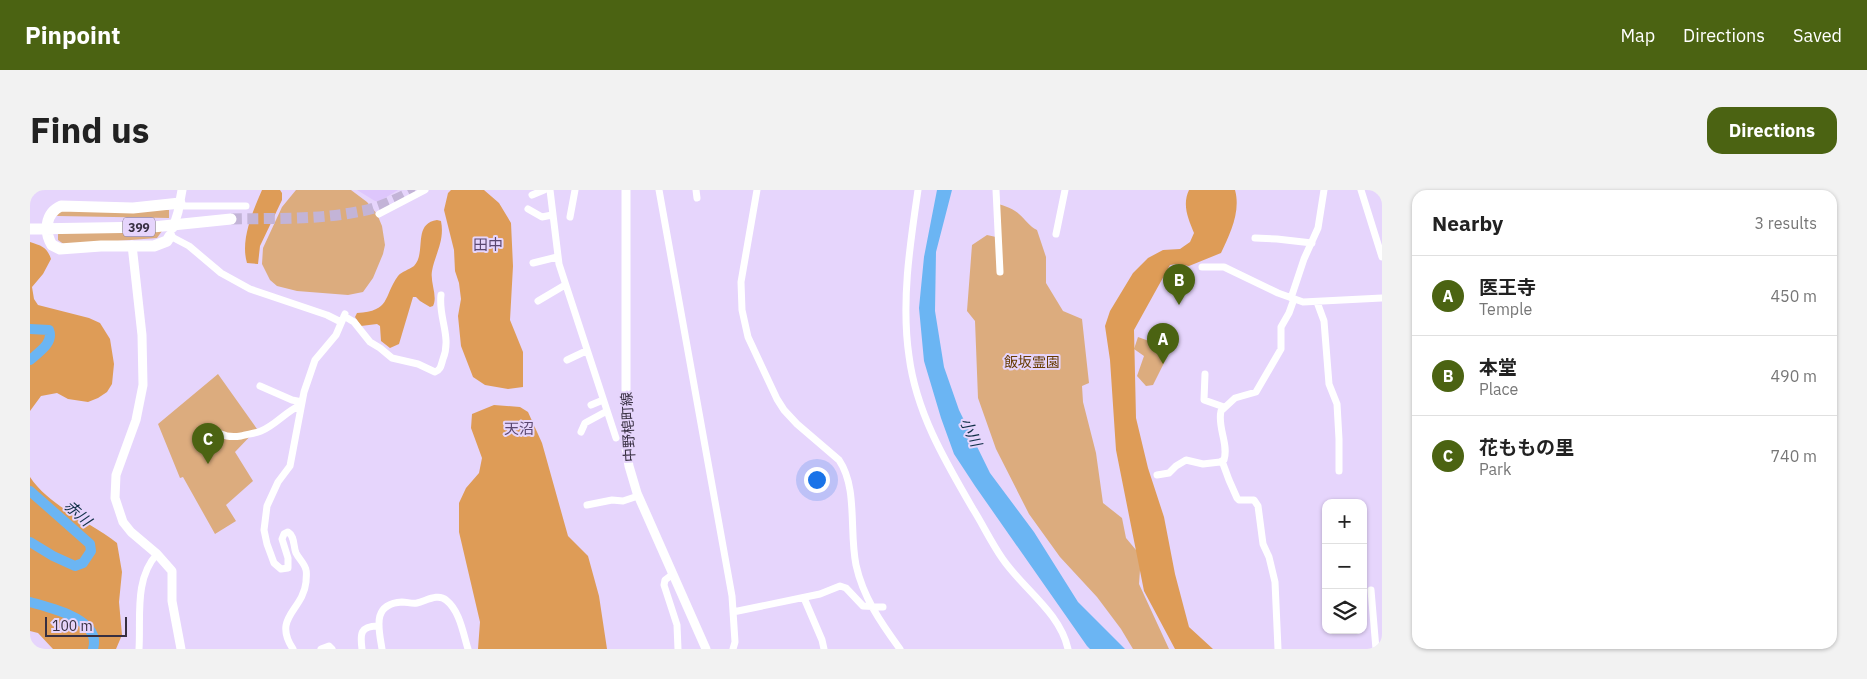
<!DOCTYPE html>
<html lang="en">
<head>
<meta charset="utf-8">
<style>
  :root { --surface:#fff; --page:#f2f2f2; --text:#222; --muted:#767676; --line:#e0e0e0; --accent:#4b6312 }
  body { margin:0; font-family:"IBM Plex Sans","Noto Sans JP",sans-serif; background:var(--page); color:var(--text) }
  .controls { position:absolute; right:15px; bottom:15px; display:grid; overflow:hidden; border-radius:10px; box-shadow:0 1px 4px #0004 }
  .controls button { width:45px; height:45px; display:grid; place-items:center; padding:0; border:0; border-bottom:1px solid var(--line); background:var(--surface); color:var(--text); font:25px sans-serif }
  .scale { position:absolute; left:15px; bottom:12px; width:82px; box-sizing:border-box; padding-left:5px; border:2px solid #372f41; border-top:0; font-size:14px; line-height:18px; white-space:nowrap; color:#372f41; -webkit-text-stroke:4px #e6d5fc; paint-order:stroke }
  .you { position:absolute; left:786px; top:289px; width:18px; height:18px; margin:-12px; border:4px solid #fff; border-radius:50%; background:#1a73e8; box-shadow:0 0 0 8px #1a73e833 }
  .badge { display:grid; place-items:center; width:32px; height:32px; border-radius:50%; background:var(--accent); color:#fff; font-size:16px; font-weight:700 }
  .pin { position:absolute; translate:-50% -41px; filter:drop-shadow(0 1px 2px #0008) }
  .pin::after { content:''; position:absolute; top:26px; width:18px; height:15px; background:inherit; clip-path:polygon(0 0,100% 0,50% 100%) }
  .list { margin:0; padding:0; list-style:none }
  h2 { display:flex; justify-content:space-between; align-items:center; height:65px; margin:0; padding:0 20px; font-size:21px }
  h2 small { font-size:16px; font-weight:400; color:var(--muted) }
  .list li { display:grid; grid-template-columns:32px 1fr auto; gap:15px; align-items:center; box-sizing:border-box; height:80px; padding:0 20px; border-top:1px solid var(--line) }
  .list b { display:block; font-size:19px; white-space:nowrap }
  .list p { margin:0; font-size:16px; white-space:nowrap; color:var(--muted) }
  .list em { font-size:16px; font-style:normal; color:var(--muted) }
  .icon { flex:none; width:28px; height:28px; fill:none; stroke:currentColor; stroke-width:2; stroke-linecap:round; stroke-linejoin:round }
  .map { position:relative; flex:none; width:1352px; height:459px; overflow:hidden; border-radius:15px }
  header { display:flex; align-items:center; gap:30px; box-sizing:border-box; height:70px; padding:0 25px; background:var(--accent); color:#fff }
  header strong { font-size:24px }
  nav { display:flex; gap:28px; margin-inline-start:auto; font-size:18px }
  .intro { display:flex; align-items:center; justify-content:space-between; box-sizing:border-box; height:120px; padding:0 30px }
  h1 { margin:0; font-size:35px }
  .button { padding:12px 22px; border-radius:15px; background:var(--accent); color:#fff; font-size:18px; font-weight:700 }
  main { display:flex; gap:30px; padding:0 30px }
  aside { flex:1; background:var(--surface); border-radius:15px; box-shadow:0 1px 4px #0004 }
  .map>svg:first-child { display:block }
  .built { fill:#dec6fc }
  .green { fill:#dcac7e }
  .forest { fill:#de9c57 }
  .water { fill:#6bb5f3 }
  .lines { fill:none; stroke-linecap:round; stroke-linejoin:round }
  .river { stroke:#6bb5f3; stroke-width:10 }
  .trunk-tunnel { stroke:#c3b4d7; stroke-width:11; stroke-dasharray:11 5.5; stroke-linecap:butt }
  .minor { stroke:#fff; stroke-width:7 }
  .tertiary { stroke:#fff; stroke-width:9 }
  .secondary { stroke:#fff; stroke-width:9 }
  .trunk { stroke:#fff; stroke-width:11 }
  .labels { text-anchor:middle; dominant-baseline:central; stroke-width:4; stroke-linejoin:round; paint-order:stroke }
  .shield { fill:#e6d5fc; stroke:#6c6179; stroke-width:1 }
  .shield-label { font-size:12px; font-weight:bold; fill:#372f41 }
  .park-label { font-size:14px; fill:#663b02; stroke:#e6d5fc }
  .street-label { font-size:14px; fill:#372f41; stroke:#e6d5fc }
  .neighbourhood-label { font-size:15px; fill:#5b4871; stroke:#e6d5fc }
  .water-label { font-size:15px; font-style:italic; fill:#0e2e46; stroke:#e6d5fc }
</style>
</head>
<body>
<header>
<strong>Pinpoint</strong>
<nav><a>Map</a><a>Directions</a><a>Saved</a></nav>
</header>
<div class="intro"><h1>Find us</h1><a class="button">Directions</a></div>
<main>
<div class="map">
<svg width="1352" height="459" viewBox="0 0 1352 459">
  <rect width="100%" height="100%" fill="#e6d5fc"/>
  <path class="built" d="M327 0H368L350 11H345Z"/>
  <path class="green" d="M266 0H321L337 12 347 24 352 36 355 55 353 64 343 88 333 102 318 105 267 101 247 96 240 90 232 74 233 58 252 17Z
    M964 13C972 15 983 18 989 24 996 30 999 36 1007 40L1016 67V93L1033 121 1052 129 1059 193 1052 196 1053 212 1066 263 1073 313 1092 328 1096 348 1111 366 1109 394 1139 459H1103L1091 439 1067 407 1030 367 999 324 966 259 948 208 945 131 937 121 942 55 957 45 966 47Z
    M30 19 139 20V28L28 26 26 25Z
    M28 41H132L127 48 35 55 28 50Z
    M1108 147 1141 159 1123 195 1116 196 1107 186 1114 166 1104 159Z
    M188 184 227 239 205 262 223 291 196 315 206 331 185 344 153 287 150 288 128 234Z"/>
  <path class="forest" d="M232 0H250L252 3V10L230 56 228 74 217 73C210 50 223 21 232 0Z
    M421 0H454L469 13 481 33 483 76 480 130 493 162V197L478 199 455 195 443 187 431 156 428 126 431 109 429 93 425 81 424 60 414 20 418 3Z
    M1159 0H1205C1211 22 1200 44 1191 63L1159 76 1147 74 1140 75 1104 140 1106 228 1118 278 1134 327 1145 384 1159 437 1183 459H1145L1114 401 1086 260 1080 170 1075 136 1080 121 1103 83 1118 68 1133 60 1150 59 1160 52 1164 43C1158 28 1152 15 1159 0Z
    M407 30 411 31C415 51 405 64 402 81 400 93 408 106 403 116L400 117 390 111 386 107H383L369 154 360 158 351 151 350 136 347 134 331 136 325 127 327 123C361 121 353 107 368 86 372 81 379 80 384 76 397 62 382 34 407 30Z
    M0 52C12 56 17 57 21 69L13 84 2 97 4 109 8 115 59 128 70 133 80 149 84 174 82 194 77 202 68 208 58 212 38 209 27 203 11 206 0 221Z
    M464 215 490 217 498 222 512 253 538 346 558 366 569 406 577 459H448L450 432 429 342V313L436 298 449 283 452 268 441 238 442 224Z
    M0 287C20 317 59 331 87 353L92 382 89 412 92 445 86 459H23L8 443 0 441Z"/>
  <path class="water" d="M907 0H922L906 62 905 121 914 177 929 220 960 283 1004 342 1048 412 1095 459H1060L1057 456 945 296 924 264 911 228 894 171 889 118 894 67Z"/>
  <g class="lines">
    <path class="river" d="M0 139 19 140C24 153 9 162 0 170
      M0 301 60 354 61 361 53 373 45 376 23 366 0 352
      M0 412C21 418 72 429 63 459"/>
    <path class="trunk-tunnel" d="M201 29C244 28 289 30 332 21 350 18 369 8 385 0"/>
    <path class="minor" d="M520 0 529 74 586 248
      M629 0 702 406 705 452 703 459
      M666 0 667 8
      M727 0 711 92 712 120 718 147 747 209 754 220 767 234 809 270C828 298 819 341 826 375 833 407 851 433 870 459
      M888 0C880 54 871 112 879 166 886 222 915 271 943 319 953 335 961 352 972 368 992 398 1030 422 1038 459
      M966 0 970 82
      M1331 0 1352 67
      M502 5 514 0
      M149 16H216
      M498 19 512 27 522 25
      M349 24 395 0
      M540 27 545 0
      M1026 44 1035 0
      M140 46 159 56 191 83 220 99 297 125 311 132
      M1225 48 1247 49 1282 53
      M503 73 527 67
      M1172 77H1194L1248 103 1273 112 1352 108
      M1261 108 1274 69 1288 38 1294 0
      M508 111 535 95
      M1287 112 1294 131 1299 194 1307 214 1309 249V281
      M314 126 324 132 340 152 350 158 362 168 388 174 405 182C411 180 411 175 413 169 422 147 408 127 411 105
      M537 170 556 161
      M1175 184 1174 210 1194 217
      M230 196 262 210 272 212
      M561 215 573 210
      M551 242 555 233 577 221
      M191 244C197 247 204 247 211 246 217 244 224 244 231 241 246 235 256 221 271 215
      M1192 271 1199 290 1207 308 1209 310H1224L1228 316 1233 354 1239 367 1245 392 1248 459
      M1127 285 1139 283 1146 276 1156 270 1173 274 1190 272 1194 270C1199 254 1187 237 1191 221L1205 208 1226 202 1251 159V137L1259 123 1264 109
      M557 315 582 310 593 311 608 306
      M643 384 635 390 634 395 647 435 648 459
      M1341 400 1346 459
      M774 408 792 450 794 459
      M703 422 790 404 810 396 816 398 833 416 853 417
      M109 459C111 427 104 389 127 364
      M263 459C242 427 273 421 276 392 276 388 277 383 276 380 275 374 269 369 266 363 263 356 265 346 258 342L254 344 252 349 258 368V378L251 379 244 373 237 354 234 340 237 316 248 292 260 276 274 202 285 170 306 145 315 124
      M291 459 299 456 302 459
      M332 459C330 444 330 436 348 436
      M352 459C349 439 341 414 372 412 377 412 382 414 387 413 396 411 408 403 416 410 430 421 433 443 438 459"/>
    <path class="tertiary" d="M143 38 148 22 152 0
      M102 55 112 145 113 195 106 230 86 285 85 308 93 332 101 342 127 364 142 381V411L151 459"/>
    <path class="secondary" d="M596 0V258L599 276 607 303 676 459"/>
    <path class="trunk" d="M0 39 123 37 201 29
      M140 46 137 51 124 56H71L30 59 22 55C14 42 15 23 31 16L103 18 150 13"/>
  </g>
  <g class="labels">
    <rect class="shield" x="93" y="27.5" width="32" height="19" rx="4"/>
    <g class="shield-label">
      <text x="109" y="37">399</text>
    </g>
    <g class="park-label">
      <text x="1002" y="172">飯坂霊園</text>
    </g>
    <g class="street-label">
      <text transform="translate(598 237) rotate(-93)">中野梍町線</text>
    </g>
    <g class="neighbourhood-label">
      <text x="458" y="54">田中</text>
      <text x="489" y="238">天沼</text>
    </g>
    <g class="water-label">
      <text transform="translate(941 242) rotate(65)">小川</text>
      <text transform="translate(48 323) rotate(42)">赤川</text>
    </g>
  </g>
</svg>
<div class="controls">
<button>+</button>
<button>−</button>
<button><svg class="icon" aria-label="layers" viewBox="0 0 24 24"><path d="M12 4l9 5-9 5-9-5zM3 14l9 5 9-5"/></svg></button>
</div>
<div class="scale">100 m</div>
<div class="you"></div>
<div class="pin badge" style="left:1133px;top:174px">A</div>
<div class="pin badge" style="left:1149px;top:115px">B</div>
<div class="pin badge" style="left:178px;top:274px">C</div>
</div>
<aside>
<h2>Nearby<small>3 results</small></h2>
<ul class="list">
<li><span class="badge">A</span><div><b>医王寺</b><p>Temple</p></div><em>450 m</em></li>
<li><span class="badge">B</span><div><b>本堂</b><p>Place</p></div><em>490 m</em></li>
<li><span class="badge">C</span><div><b>花ももの里</b><p>Park</p></div><em>740 m</em></li>
</ul>
</aside>
</main>
</body>
</html>
